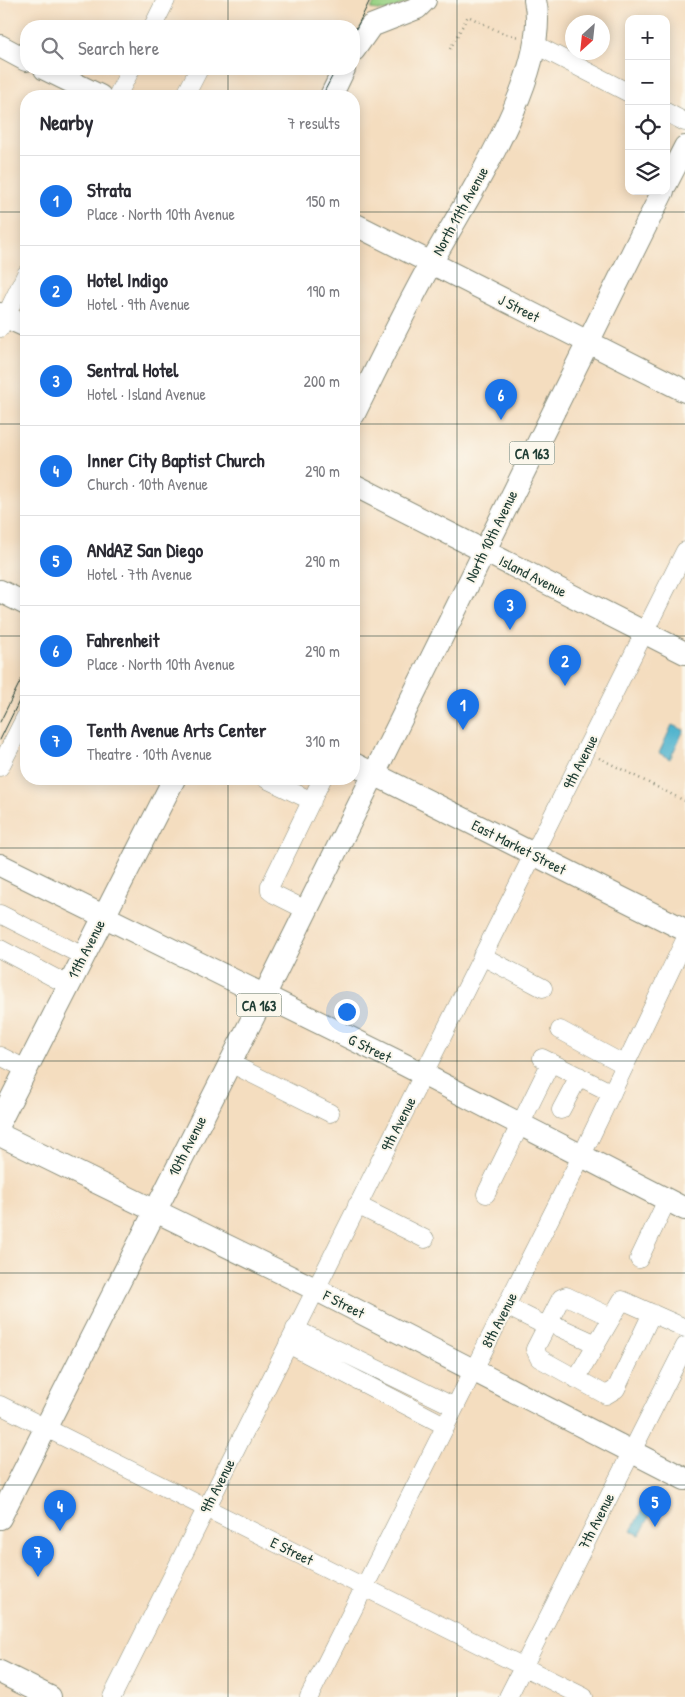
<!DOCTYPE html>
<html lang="en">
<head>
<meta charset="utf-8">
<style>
  :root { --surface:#fff; --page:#f7f7f7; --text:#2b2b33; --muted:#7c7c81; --line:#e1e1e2; --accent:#1a73e8 }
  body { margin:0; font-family:"Patrick Hand",sans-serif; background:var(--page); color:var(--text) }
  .controls { position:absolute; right:15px; top:15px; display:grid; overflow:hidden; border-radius:10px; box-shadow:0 2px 12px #0003 }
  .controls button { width:45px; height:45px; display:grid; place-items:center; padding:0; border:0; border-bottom:1px solid var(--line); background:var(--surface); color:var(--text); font:25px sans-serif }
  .compass { position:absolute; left:565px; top:15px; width:45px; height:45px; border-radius:50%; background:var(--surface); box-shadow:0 2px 12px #0003; rotate:207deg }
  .you { position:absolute; left:346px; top:1011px; width:18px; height:18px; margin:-12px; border:4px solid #fff; border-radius:50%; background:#1a73e8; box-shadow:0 0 0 8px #1a73e833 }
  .badge { display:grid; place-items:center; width:32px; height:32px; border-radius:50%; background:var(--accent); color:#fff; font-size:16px; font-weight:700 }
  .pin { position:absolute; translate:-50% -41px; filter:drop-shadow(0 1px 2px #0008) }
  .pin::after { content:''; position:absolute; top:26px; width:18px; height:15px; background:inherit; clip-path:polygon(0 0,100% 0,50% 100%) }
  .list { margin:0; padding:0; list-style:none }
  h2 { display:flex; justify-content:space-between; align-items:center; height:65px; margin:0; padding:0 20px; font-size:21px }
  h2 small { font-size:16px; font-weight:400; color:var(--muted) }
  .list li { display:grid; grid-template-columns:32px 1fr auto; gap:15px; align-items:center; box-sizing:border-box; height:90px; padding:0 20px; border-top:1px solid var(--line) }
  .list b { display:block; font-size:19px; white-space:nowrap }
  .list p { margin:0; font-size:16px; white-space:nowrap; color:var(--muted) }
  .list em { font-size:16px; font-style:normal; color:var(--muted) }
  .icon { flex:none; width:28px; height:28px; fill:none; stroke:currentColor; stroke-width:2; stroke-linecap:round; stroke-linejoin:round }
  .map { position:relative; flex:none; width:685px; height:1697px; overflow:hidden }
  .search { position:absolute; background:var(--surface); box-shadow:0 2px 12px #0003; left:20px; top:20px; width:340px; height:55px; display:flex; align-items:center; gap:12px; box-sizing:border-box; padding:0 18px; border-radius:20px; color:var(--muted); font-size:19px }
  .panel { position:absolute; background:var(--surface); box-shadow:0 2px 12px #0003; left:20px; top:90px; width:340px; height:695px; border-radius:20px }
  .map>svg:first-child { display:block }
  .green { fill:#9ad284; stroke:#5c885c }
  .water { fill:#4eb2cd; stroke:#367880 }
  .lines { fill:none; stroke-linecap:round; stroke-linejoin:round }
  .minor-casing { stroke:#8a8d7a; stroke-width:19 }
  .major-casing { stroke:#8a8d7a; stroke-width:24 }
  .path { stroke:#8a8d7a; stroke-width:2.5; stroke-dasharray:1 4; stroke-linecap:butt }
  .minor { stroke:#fff; stroke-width:18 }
  .major { stroke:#fff; stroke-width:22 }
  .tram { stroke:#1f3d34; stroke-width:1 }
  .grid { fill:none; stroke:#1f3d34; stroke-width:1; stroke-opacity:0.55 }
  .labels { text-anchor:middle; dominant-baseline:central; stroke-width:4; stroke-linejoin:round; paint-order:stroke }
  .shield { fill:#fbf7ec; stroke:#61756b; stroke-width:1 }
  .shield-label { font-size:14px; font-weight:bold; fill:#1f3d34 }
  .street-label { font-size:15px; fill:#1f3d34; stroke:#fbf7ec }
</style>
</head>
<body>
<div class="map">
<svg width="685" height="1697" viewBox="0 0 685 1697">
  <rect width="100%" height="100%" fill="#fbf7ec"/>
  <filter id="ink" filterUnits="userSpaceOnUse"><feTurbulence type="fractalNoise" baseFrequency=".02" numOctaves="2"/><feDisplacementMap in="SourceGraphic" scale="10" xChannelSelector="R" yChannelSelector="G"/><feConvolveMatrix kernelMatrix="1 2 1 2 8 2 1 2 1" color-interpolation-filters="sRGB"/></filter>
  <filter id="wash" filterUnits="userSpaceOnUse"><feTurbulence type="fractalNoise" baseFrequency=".0096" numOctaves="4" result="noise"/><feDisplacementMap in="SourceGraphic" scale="20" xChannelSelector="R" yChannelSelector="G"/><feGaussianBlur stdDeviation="1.12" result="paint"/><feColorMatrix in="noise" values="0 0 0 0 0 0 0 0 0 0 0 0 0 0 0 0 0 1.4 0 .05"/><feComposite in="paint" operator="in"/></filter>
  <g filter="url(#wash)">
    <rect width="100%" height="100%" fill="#f4ddbf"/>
    <path class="green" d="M376 0H414L386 11 371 9Z"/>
    <path class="water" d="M672 725 684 730 670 759 659 753Z
      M646 1502 655 1507 640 1535 631 1531Z"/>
  </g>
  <g filter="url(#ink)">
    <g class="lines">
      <g class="minor-casing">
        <path id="minor" d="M153 26 166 0
          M534 44 629 93
          M117 96 131 69
          M185 96 199 69
          M666 112 685 122
          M0 328 26 274
          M0 767 26 716
          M266 779 312 801
          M306 910 274 894 270 891V886L322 779
          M0 914 83 956
          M0 949 68 985
          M482 956 543 988
          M560 1030 625 1065
          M0 1056 26 1069
          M542 1058 612 1093
          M230 1063 330 1113
          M561 1110 579 1076
          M486 1194 551 1062
          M357 1205 425 1239
          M639 1259 667 1200
          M506 1306 546 1326
          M611 1317 566 1296 561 1298 535 1349 539 1358 606 1395 616 1389 652 1313
          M548 1322 596 1344
          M295 1329 455 1407
          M288 1344 446 1426
          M576 1379 622 1300 685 1328
          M0 1405 584 1697
          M112 1697 685 551
          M309 1697 581 1157 685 940
          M508 1697 685 1346"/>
      </g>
      <g class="major-casing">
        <path id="major" d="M0 46 26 60
          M354 50 371 26 417 8 425 0
          M45 69 100 96
          M331 96 344 69
          M666 184 685 147
          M354 224 685 391
          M0 314 26 326
          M354 414C377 367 400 320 425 274 460 208 552 75 535 0
          M354 485 685 653
          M0 591 26 604
          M354 764 685 930
          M0 865 405 1065 685 1209
          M0 1121 174 779
          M0 1135 315 1289 685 1479
          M0 1518 264 996 663 191
          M0 1672 50 1697"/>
      </g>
      <path class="path" d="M450 49 468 16 502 33 519 37
        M599 758 685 801"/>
      <use href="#minor" class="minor"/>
      <use href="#major" class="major"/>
      <path class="tram" d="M354 33 370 0
        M322 96 336 69
        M0 722 26 670
        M0 740 26 687"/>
    </g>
  </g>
  <path class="grid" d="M228 0V26M457 0V1697M228 69V96M0 212H26M354 212H685M0 424H26M354 424H685M0 636H26M354 636H685M228 779V1697M0 848H685M0 1061H685M0 1273H685M0 1485H685"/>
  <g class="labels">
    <g class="shield">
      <rect x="509.5" y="441.5" width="45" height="23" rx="4"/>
      <rect x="236.5" y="993.5" width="45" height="23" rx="4"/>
    </g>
    <g class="shield-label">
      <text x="532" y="453">CA 163</text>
      <text x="259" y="1005">CA 163</text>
    </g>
    <g class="street-label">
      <text transform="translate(460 211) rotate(-61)">North 11th Avenue</text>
      <text transform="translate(519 308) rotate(27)">J Street</text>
      <text transform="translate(491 536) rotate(-64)">North 10th Avenue</text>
      <text transform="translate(533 576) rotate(27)">Island Avenue</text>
      <text transform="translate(580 762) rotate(-63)">9th Avenue</text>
      <text transform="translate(519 847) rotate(27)">East Market Street</text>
      <text transform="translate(86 949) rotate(-63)">11th Avenue</text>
      <text transform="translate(370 1048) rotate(26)">G Street</text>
      <text transform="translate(398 1124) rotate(-63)">9th Avenue</text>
      <text transform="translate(187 1146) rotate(-63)">10th Avenue</text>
      <text transform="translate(344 1304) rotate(27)">F Street</text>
      <text transform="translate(499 1320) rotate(-63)">8th Avenue</text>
      <text transform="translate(217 1486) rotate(-63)">9th Avenue</text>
      <text transform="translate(596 1521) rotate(-63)">7th Avenue</text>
      <text transform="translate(292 1551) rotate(26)">E Street</text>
    </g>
  </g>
</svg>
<div class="controls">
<button>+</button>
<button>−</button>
<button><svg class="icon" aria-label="locate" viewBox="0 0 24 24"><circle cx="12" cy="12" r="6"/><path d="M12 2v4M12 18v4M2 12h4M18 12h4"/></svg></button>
<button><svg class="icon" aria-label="layers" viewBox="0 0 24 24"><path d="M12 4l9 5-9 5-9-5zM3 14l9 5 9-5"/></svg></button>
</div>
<svg class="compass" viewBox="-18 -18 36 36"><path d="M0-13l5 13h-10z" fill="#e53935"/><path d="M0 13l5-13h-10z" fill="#7c7c81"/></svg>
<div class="you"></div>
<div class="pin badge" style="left:463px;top:730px">1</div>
<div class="pin badge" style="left:565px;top:686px">2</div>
<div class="pin badge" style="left:510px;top:630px">3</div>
<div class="pin badge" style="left:60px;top:1531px">4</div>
<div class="pin badge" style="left:655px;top:1527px">5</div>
<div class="pin badge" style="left:501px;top:420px">6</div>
<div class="pin badge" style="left:38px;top:1577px">7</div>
<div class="search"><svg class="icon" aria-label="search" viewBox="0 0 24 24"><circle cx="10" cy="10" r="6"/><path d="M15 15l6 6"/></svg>Search here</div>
<section class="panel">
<h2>Nearby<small>7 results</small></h2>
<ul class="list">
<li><span class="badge">1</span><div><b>Strata</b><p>Place · North 10th Avenue</p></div><em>150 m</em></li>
<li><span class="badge">2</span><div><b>Hotel Indigo</b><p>Hotel · 9th Avenue</p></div><em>190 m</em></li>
<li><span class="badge">3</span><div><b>Sentral Hotel</b><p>Hotel · Island Avenue</p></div><em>200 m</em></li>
<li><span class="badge">4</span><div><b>Inner City Baptist Church</b><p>Church · 10th Avenue</p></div><em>290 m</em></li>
<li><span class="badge">5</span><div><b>ANdAZ San Diego</b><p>Hotel · 7th Avenue</p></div><em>290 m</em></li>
<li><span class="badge">6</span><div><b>Fahrenheit</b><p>Place · North 10th Avenue</p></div><em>290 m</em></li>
<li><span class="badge">7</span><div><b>Tenth Avenue Arts Center</b><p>Theatre · 10th Avenue</p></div><em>310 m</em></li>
</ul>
</section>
</div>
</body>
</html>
